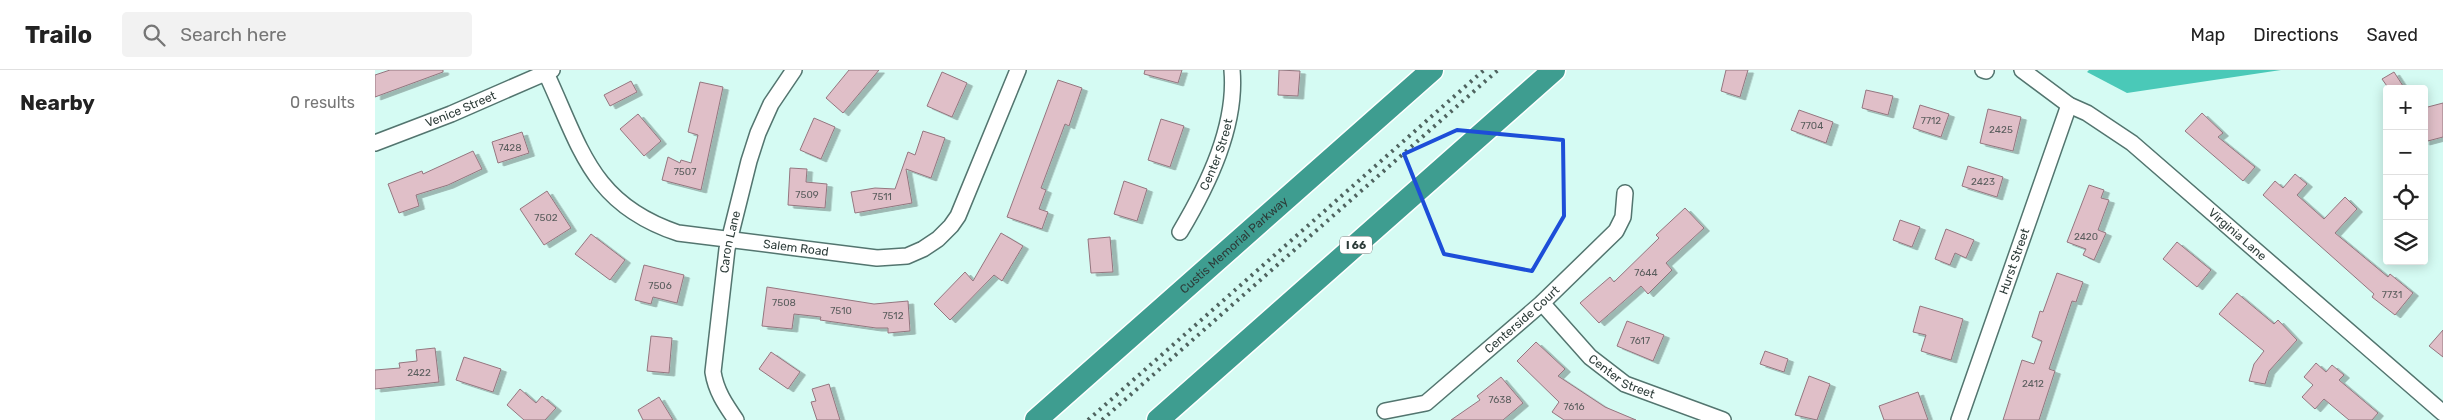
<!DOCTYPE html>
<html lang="en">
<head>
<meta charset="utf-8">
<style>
  :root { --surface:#fff; --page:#f2f2f2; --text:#222; --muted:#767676; --line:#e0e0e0 }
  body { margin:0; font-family:Rubik,sans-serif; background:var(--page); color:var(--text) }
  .controls { position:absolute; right:15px; top:15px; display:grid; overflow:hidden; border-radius:5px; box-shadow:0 2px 12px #0003 }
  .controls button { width:45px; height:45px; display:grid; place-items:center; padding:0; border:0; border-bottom:1px solid var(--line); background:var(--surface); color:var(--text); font:25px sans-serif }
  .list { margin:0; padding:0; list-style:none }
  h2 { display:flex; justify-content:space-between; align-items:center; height:65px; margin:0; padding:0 20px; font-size:21px }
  h2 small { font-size:16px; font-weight:400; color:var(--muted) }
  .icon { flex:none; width:28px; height:28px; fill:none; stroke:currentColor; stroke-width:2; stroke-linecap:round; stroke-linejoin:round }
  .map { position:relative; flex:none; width:2068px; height:350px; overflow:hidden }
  header { display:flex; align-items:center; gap:30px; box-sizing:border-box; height:70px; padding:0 25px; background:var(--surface); border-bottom:1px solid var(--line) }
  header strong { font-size:24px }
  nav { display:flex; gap:28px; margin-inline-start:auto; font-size:18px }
  .search { width:350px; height:45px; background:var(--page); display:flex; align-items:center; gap:12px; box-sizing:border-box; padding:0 18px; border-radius:5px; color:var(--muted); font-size:19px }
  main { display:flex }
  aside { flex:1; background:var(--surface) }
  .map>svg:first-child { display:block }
  .forest { fill:#4ac9b8 }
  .building { fill:#e0bfc8; stroke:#94767f; filter:url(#shadow) }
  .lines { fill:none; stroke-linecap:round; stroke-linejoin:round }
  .minor-casing { stroke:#53756f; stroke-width:18 }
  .highway-casing { stroke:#fff; stroke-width:25 }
  .minor { stroke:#fff; stroke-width:15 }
  .highway { stroke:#3e9d90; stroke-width:22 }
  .rail { stroke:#4f635f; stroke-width:4; stroke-dasharray:2.5 5; stroke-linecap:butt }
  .marked { fill:none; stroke:#1d4ed8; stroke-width:4; stroke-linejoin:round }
  .labels { text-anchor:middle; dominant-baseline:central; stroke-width:5; stroke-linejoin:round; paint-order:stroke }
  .number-label { font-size:10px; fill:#5a5d5d }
  .shield { fill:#fff; stroke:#6c7674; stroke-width:1 }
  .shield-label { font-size:11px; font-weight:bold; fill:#2d3c39 }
  .street-label { font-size:12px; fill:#2d3c39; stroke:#fff }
</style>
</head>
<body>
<header>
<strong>Trailo</strong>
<div class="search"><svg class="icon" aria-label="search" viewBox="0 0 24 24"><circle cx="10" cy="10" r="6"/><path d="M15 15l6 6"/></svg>Search here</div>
<nav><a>Map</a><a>Directions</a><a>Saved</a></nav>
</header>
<main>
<aside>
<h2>Nearby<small>0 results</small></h2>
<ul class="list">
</ul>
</aside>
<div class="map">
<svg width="2068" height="350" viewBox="0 0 2068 350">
  <defs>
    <filter id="shadow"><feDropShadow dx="5.5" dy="3" stdDeviation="0" flood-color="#0004"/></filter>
  </defs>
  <rect width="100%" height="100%" fill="#d5fbf3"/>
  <path class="forest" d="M1714 0H1906L1752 23 1712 2Z"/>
  <path class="building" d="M15 0H68V2L0 27V5Z
    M474 0H504L468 43 451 28Z
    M770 0H807L803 13 769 4Z
    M904 0 925 1 923 26 903 25Z
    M1351 0H1373L1365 27 1346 21Z
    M567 2 592 13 577 47 552 36Z
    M2019 2 2030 19H2014L2007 9Z
    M683 10 707 18 694 56 690 54 666 118 671 120 664 139 673 142 667 159 632 147Z
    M256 11 262 22 235 36 229 25Z
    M325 12 348 17 326 120 287 110 293 87 305 93 306 90 316 93 323 65 313 62Z
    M1491 20 1518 26 1513 45 1487 38Z
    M2068 33V67L2049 72V38Z
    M1545 35 1574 44 1566 67 1538 58Z
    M1613 39 1646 47 1638 81 1605 73Z
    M1424 40 1458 52 1451 73 1416 60Z
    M1827 43 1848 63 1843 67 1880 97 1868 111 1810 61Z
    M263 44 286 71 269 86 245 59Z
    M439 48 460 57 446 89 425 80Z
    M786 49 809 56 795 97 773 90Z
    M548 61 570 68 556 108 531 99 537 133 480 143 476 122 500 118 520 119 533 82 540 85Z
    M147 62 154 83 123 93 117 72Z
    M98 81 107 99 73 115 41 125 44 136 24 143 13 114 47 101 48 104Z
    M1593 96 1628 107 1622 127 1587 116Z
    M415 98 432 99 431 112 452 114 450 138 413 135Z
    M1920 104 1932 114 1922 125 1949 149 1970 127 1982 139 1960 163 2013 207 2015 204 2038 223 2020 245 1997 227 1999 224 1888 125 1900 111 1908 118Z
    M749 111 772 119 762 151 739 144Z
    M1714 115 1729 120 1726 128 1734 130 1723 160 1731 163 1719 190 1708 185 1711 179 1692 172Z
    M172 121 196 158 169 175 145 139Z
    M1310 138 1329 158 1291 193 1297 200 1273 224 1266 216 1224 253 1205 233 1235 207 1239 212 1284 168 1281 165Z
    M1525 150 1545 157 1537 177 1518 170Z
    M1571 159 1599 170 1591 188 1580 183 1575 195 1560 189Z
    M626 163 648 176 627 211 619 205 575 250 559 234 590 202 598 211Z
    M216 164 250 190 235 210 200 184Z
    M735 167 738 202 716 203 713 169Z
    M1802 172 1836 200 1822 217 1788 189Z
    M269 195 309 205 302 233 278 227 276 234 260 230Z
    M1682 203 1708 212 1701 232 1697 231 1674 299 1680 301 1664 350H1628L1647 290 1659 294 1667 271 1657 267 1665 241 1668 242Z
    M392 217 499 234 533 231 535 261 513 263V258H501L445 250 446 247 419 244 417 259 387 256Z
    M1862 223 1899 254 1903 250 1922 270 1894 301 1890 314 1874 311 1879 294 1889 281 1844 244Z
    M1545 236 1588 249 1576 290 1546 281 1551 265 1538 262Z
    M1252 251 1289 265 1278 291 1242 276Z
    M2068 260V287L2054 276Z
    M276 266 297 268 294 303 272 301Z
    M1161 272 1190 299 1183 306 1230 337 1261 350H1189L1177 342 1184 332 1142 291Z
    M60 278 64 312 0 319V300L25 298 24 293 42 291 41 280Z
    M1390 281 1413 289 1409 302 1385 294Z
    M396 282 425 302 413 319 384 299Z
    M89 287 126 299 118 322 81 310Z
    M1941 293 1951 302 1957 295 1969 305 1964 310 2003 343 1997 350H1974L1949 329 1940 339 1927 327 1938 315 1929 307Z
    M1434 306 1455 314 1442 350 1420 345Z
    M1126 307 1148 333 1128 350H1076L1105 330 1102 326Z
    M454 314 465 350H442L436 332 441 331 437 319Z
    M145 319 161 333 167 326 181 338 170 350H149L132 335Z
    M1543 322 1553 350H1509L1504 336Z
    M284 327 298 350H268L263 340Z"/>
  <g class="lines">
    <g class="minor-casing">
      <g id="minor">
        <path d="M1608 0 1611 1"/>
        <path id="s1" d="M1647 0 1694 35 1712 43 1757 73 2068 343"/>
        <path id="s2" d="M171 3C206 78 216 134 303 163L502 188 532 186 548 179 563 169 576 156 583 146 643 0"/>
        <path id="s3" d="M0 73 76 44 177 0"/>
        <path id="s4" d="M805 162C833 115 862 56 857 0"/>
        <path id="s5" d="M1167 233 1215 287 1250 314 1348 350"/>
        <path id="s6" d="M1010 341 1051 333 1167 233 1241 161 1248 147 1250 123"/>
        <path id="s7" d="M361 350C350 334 341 321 338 302L352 179 374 91 383 63 396 34 419 0"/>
        <path id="s8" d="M1584 350 1694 35"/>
      </g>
    </g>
    <g class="highway-casing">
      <g id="highway">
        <path id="s9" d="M661 350 1057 0"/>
        <path d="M783 350 1179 0"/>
      </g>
    </g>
    <use href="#minor" class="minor"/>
    <use href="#highway" class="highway"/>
    <path class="rail" d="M713 350 1109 0
      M727 350 1123 0"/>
  </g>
  <path class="marked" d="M1082 60 1188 70 1189 146 1157 201 1069 184 1029 84Z"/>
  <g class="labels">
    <g class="number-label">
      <text x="1556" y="51">7712</text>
      <text x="1437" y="56">7704</text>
      <text x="1626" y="60">2425</text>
      <text x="135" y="78">7428</text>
      <text x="310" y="102">7507</text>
      <text x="1608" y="112">2423</text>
      <text x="432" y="125">7509</text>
      <text x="507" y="127">7511</text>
      <text x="171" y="148">7502</text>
      <text x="1711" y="167">2420</text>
      <text x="1271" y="203">7644</text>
      <text x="285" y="216">7506</text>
      <text x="2017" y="225">7731</text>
      <text x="409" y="233">7508</text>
      <text x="466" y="241">7510</text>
      <text x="518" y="246">7512</text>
      <text x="1265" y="271">7617</text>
      <text x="44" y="303">2422</text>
      <text x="1658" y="314">2412</text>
      <text x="1125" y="330">7638</text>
      <text x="1199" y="337">7616</text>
    </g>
    <rect class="shield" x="965" y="166.5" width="32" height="17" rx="4"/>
    <g class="shield-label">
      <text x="981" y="175">I 66</text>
    </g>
    <g class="street-label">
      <text stroke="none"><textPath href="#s3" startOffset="92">Venice Street</textPath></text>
      <text stroke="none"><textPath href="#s4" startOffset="86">Center Street</textPath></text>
      <text stroke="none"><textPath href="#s1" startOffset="272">Virginia Lane</textPath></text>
      <text stroke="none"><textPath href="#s7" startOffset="185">Caron Lane</textPath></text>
      <text stroke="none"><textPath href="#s9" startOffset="264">Custis Memorial Parkway</textPath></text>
      <text stroke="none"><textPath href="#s2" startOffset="335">Salem Road</textPath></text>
      <text stroke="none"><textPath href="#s8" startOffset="168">Hurst Street</textPath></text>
      <text stroke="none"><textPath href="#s6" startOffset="169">Centerside Court</textPath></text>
      <text stroke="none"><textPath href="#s5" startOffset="110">Center Street</textPath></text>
    </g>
  </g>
</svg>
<div class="controls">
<button>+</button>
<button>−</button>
<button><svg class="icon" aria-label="locate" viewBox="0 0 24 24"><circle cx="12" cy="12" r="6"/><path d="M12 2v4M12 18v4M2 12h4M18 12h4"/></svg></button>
<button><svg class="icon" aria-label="layers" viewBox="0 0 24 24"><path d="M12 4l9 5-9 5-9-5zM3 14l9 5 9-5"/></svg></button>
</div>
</div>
</main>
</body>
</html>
